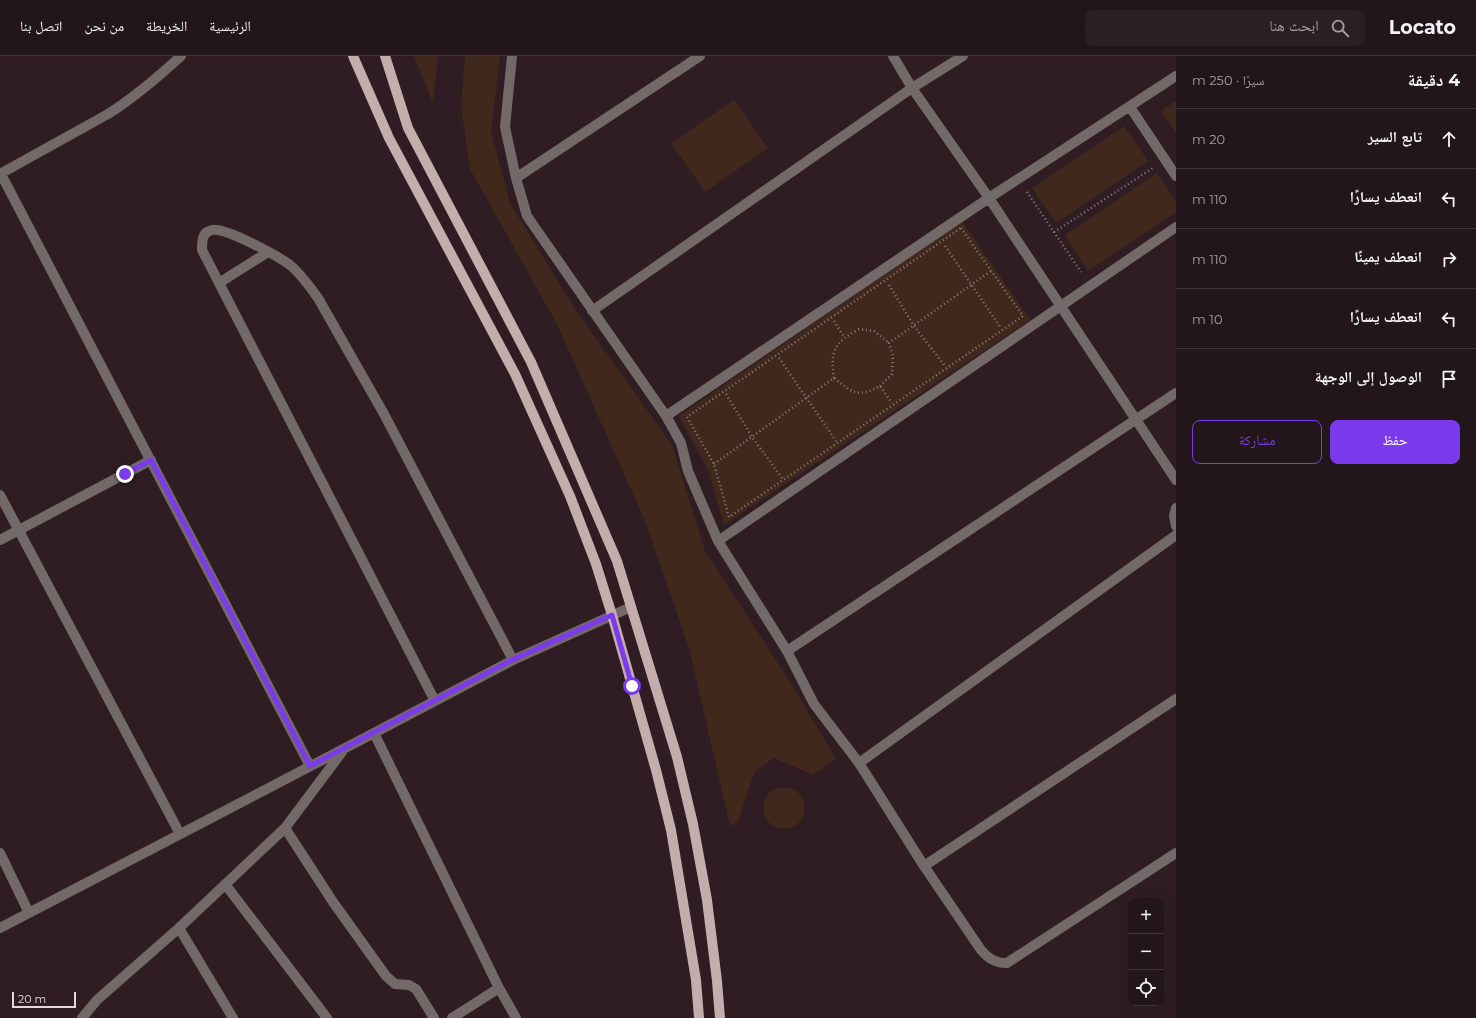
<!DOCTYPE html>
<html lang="ar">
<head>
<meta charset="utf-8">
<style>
  :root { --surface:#23161a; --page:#2b1f23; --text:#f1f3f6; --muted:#a39fa2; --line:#403539; --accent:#7c3aed }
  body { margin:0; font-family:Montserrat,"Noto Naskh Arabic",sans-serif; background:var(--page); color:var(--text); direction:rtl }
  .controls { position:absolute; right:12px; bottom:12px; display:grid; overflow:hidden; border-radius:8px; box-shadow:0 4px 16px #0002 }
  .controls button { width:36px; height:36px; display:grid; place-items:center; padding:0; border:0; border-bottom:1px solid var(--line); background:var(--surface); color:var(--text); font:20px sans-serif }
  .scale { position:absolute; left:12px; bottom:10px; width:64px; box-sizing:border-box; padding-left:4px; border:2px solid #e6d9dd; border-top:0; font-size:11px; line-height:14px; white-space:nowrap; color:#e6d9dd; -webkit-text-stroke:3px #2f1d23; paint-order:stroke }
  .stop { position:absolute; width:12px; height:12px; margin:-9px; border:3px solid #7c3aed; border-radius:50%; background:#fff }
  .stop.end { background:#7c3aed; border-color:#fff; box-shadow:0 1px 4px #0008 }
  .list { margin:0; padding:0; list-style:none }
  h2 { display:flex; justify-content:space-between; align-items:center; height:52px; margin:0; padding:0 16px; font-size:17px }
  h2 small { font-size:13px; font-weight:400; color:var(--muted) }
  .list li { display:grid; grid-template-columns:26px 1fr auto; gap:12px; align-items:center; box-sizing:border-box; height:60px; padding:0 16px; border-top:1px solid var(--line) }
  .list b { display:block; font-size:15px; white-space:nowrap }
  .list em { font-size:13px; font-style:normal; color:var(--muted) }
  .actions { display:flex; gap:8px; padding:12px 16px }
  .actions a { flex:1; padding:9px 0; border:1px solid var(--accent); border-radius:8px; text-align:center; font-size:14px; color:var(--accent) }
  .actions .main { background:var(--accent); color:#fff }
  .icon { flex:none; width:22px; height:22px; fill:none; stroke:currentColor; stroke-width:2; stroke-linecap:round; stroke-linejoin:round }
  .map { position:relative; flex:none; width:1176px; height:962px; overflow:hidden; direction:ltr }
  header { display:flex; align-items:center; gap:24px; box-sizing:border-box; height:56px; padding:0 20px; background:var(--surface); border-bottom:1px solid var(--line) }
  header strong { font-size:19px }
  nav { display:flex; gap:22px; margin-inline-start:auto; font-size:14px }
  .search { width:280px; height:36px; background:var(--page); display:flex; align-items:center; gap:10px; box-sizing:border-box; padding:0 14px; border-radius:8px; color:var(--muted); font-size:15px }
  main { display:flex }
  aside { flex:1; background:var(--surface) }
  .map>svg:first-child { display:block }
  .green { fill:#40291c }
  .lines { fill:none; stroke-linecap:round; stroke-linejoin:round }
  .path { stroke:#8b7c81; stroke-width:2.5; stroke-dasharray:1 3; stroke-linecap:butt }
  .minor { stroke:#736968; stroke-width:10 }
  .major { stroke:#c3aead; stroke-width:10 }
  .route { stroke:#7c3aed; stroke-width:5 }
</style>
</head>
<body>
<header>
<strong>Locato</strong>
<div class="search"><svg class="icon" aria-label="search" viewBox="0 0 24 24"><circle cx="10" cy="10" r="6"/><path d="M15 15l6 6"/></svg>ابحث هنا</div>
<nav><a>الرئيسية</a><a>الخريطة</a><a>من نحن</a><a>اتصل بنا</a></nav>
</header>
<main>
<aside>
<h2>4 دقيقة<small>سيرًا · 250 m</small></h2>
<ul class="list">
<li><svg class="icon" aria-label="ahead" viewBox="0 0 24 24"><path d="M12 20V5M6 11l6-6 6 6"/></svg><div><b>تابع السير</b></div><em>20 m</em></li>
<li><svg class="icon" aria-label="left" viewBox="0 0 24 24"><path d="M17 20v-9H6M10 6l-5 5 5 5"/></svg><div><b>انعطف يسارًا</b></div><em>110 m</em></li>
<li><svg class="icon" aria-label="right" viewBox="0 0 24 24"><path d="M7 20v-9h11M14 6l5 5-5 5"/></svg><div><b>انعطف يمينًا</b></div><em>110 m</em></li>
<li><svg class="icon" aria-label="left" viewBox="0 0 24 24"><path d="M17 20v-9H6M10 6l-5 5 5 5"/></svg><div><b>انعطف يسارًا</b></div><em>10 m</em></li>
<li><svg class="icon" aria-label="arrive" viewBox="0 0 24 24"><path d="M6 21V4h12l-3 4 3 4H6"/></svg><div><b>الوصول إلى الوجهة</b></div></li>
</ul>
<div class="actions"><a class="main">حفظ</a><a>مشاركة</a></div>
</aside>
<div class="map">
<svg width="1176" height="962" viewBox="0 0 1176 962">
  <rect width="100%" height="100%" fill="#2f1d23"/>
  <path class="green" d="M414 0H438L433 47Z
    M465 0H500L491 76 510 147 577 256 672 389 705 495 785 618 836 703 813 719 774 702 754 716 738 766 730 770 689 592 645 465 557 268 470 113 461 50Z
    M734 44 768 92 705 136 671 87Z
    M1176 45V77L1161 55Z
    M1124 70 1148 105 1056 167 1032 132Z
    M1157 117 1176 145V156L1088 215 1065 179Z
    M962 165 1030 264 724 469 708 414 679 360Z
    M763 752a21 21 0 1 1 42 0a21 21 0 1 1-42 0Z"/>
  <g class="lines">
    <path class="path" d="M1027 136 1081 216
      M961 172 1023 260 729 461 714 408 687 361Z
      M1054 176 1153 112
      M945 190 1001 272
      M889 229 914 270 945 310
      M834 265 844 281
      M779 302 836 385
      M834 322C830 294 834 287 859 273L874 275 889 287
      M880 330 892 318 893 300 889 287 991 215
      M726 338 752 381 782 422
      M714 408 834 322C853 337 857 342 880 330L892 347"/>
    <path class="minor" d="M512 0 505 71 516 122 527 160 666 360 681 387 688 415 718 485 787 595 814 648 859 707 924 810 981 894C989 903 995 907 1007 907L1176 797
      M893 0 912 32 989 142 1176 424
      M1130 51 1176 120
      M0 118 108 58C135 41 157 22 181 0
      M1 118 310 710
      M516 122 700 0
      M219 227 268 196
      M592 255 912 32 963 0
      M666 360 989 142 1176 20
      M0 439 180 778
      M1176 452 1174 460 1176 470
      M0 484 151 404
      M718 485 1176 171
      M787 595 1176 337
      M435 645 202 194C202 185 202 176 212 174 225 171 278 200 290 209 301 218 310 231 318 242L384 358 513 604
      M859 707 1176 479
      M285 772 333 846 386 920 395 928 409 929 416 933 434 962
      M0 797 29 857
      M924 810 1176 643
      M225 828 327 962
      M0 872 374 677
      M179 872 233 962
      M82 962 97 944 179 872 285 772 342 696
      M452 962 499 932
      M516 962 499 932 374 677 513 604 631 551"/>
    <path class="major" d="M353 0 389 82 515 318 570 440 596 508 612 559 656 714 671 774 696 924 699 962
      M385 0 408 72 531 306 617 505 677 701 693 768 707 844 717 925 720 962"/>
  </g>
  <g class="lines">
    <path class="route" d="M125 418 151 404 310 710 512 604 612 559 632 630"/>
  </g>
</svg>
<div class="controls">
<button>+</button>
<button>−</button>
<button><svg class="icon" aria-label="locate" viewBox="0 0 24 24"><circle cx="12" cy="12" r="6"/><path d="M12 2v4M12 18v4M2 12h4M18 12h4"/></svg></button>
</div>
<div class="scale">20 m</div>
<div class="stop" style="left:632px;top:630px"></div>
<div class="stop end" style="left:125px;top:418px"></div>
</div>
</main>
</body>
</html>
